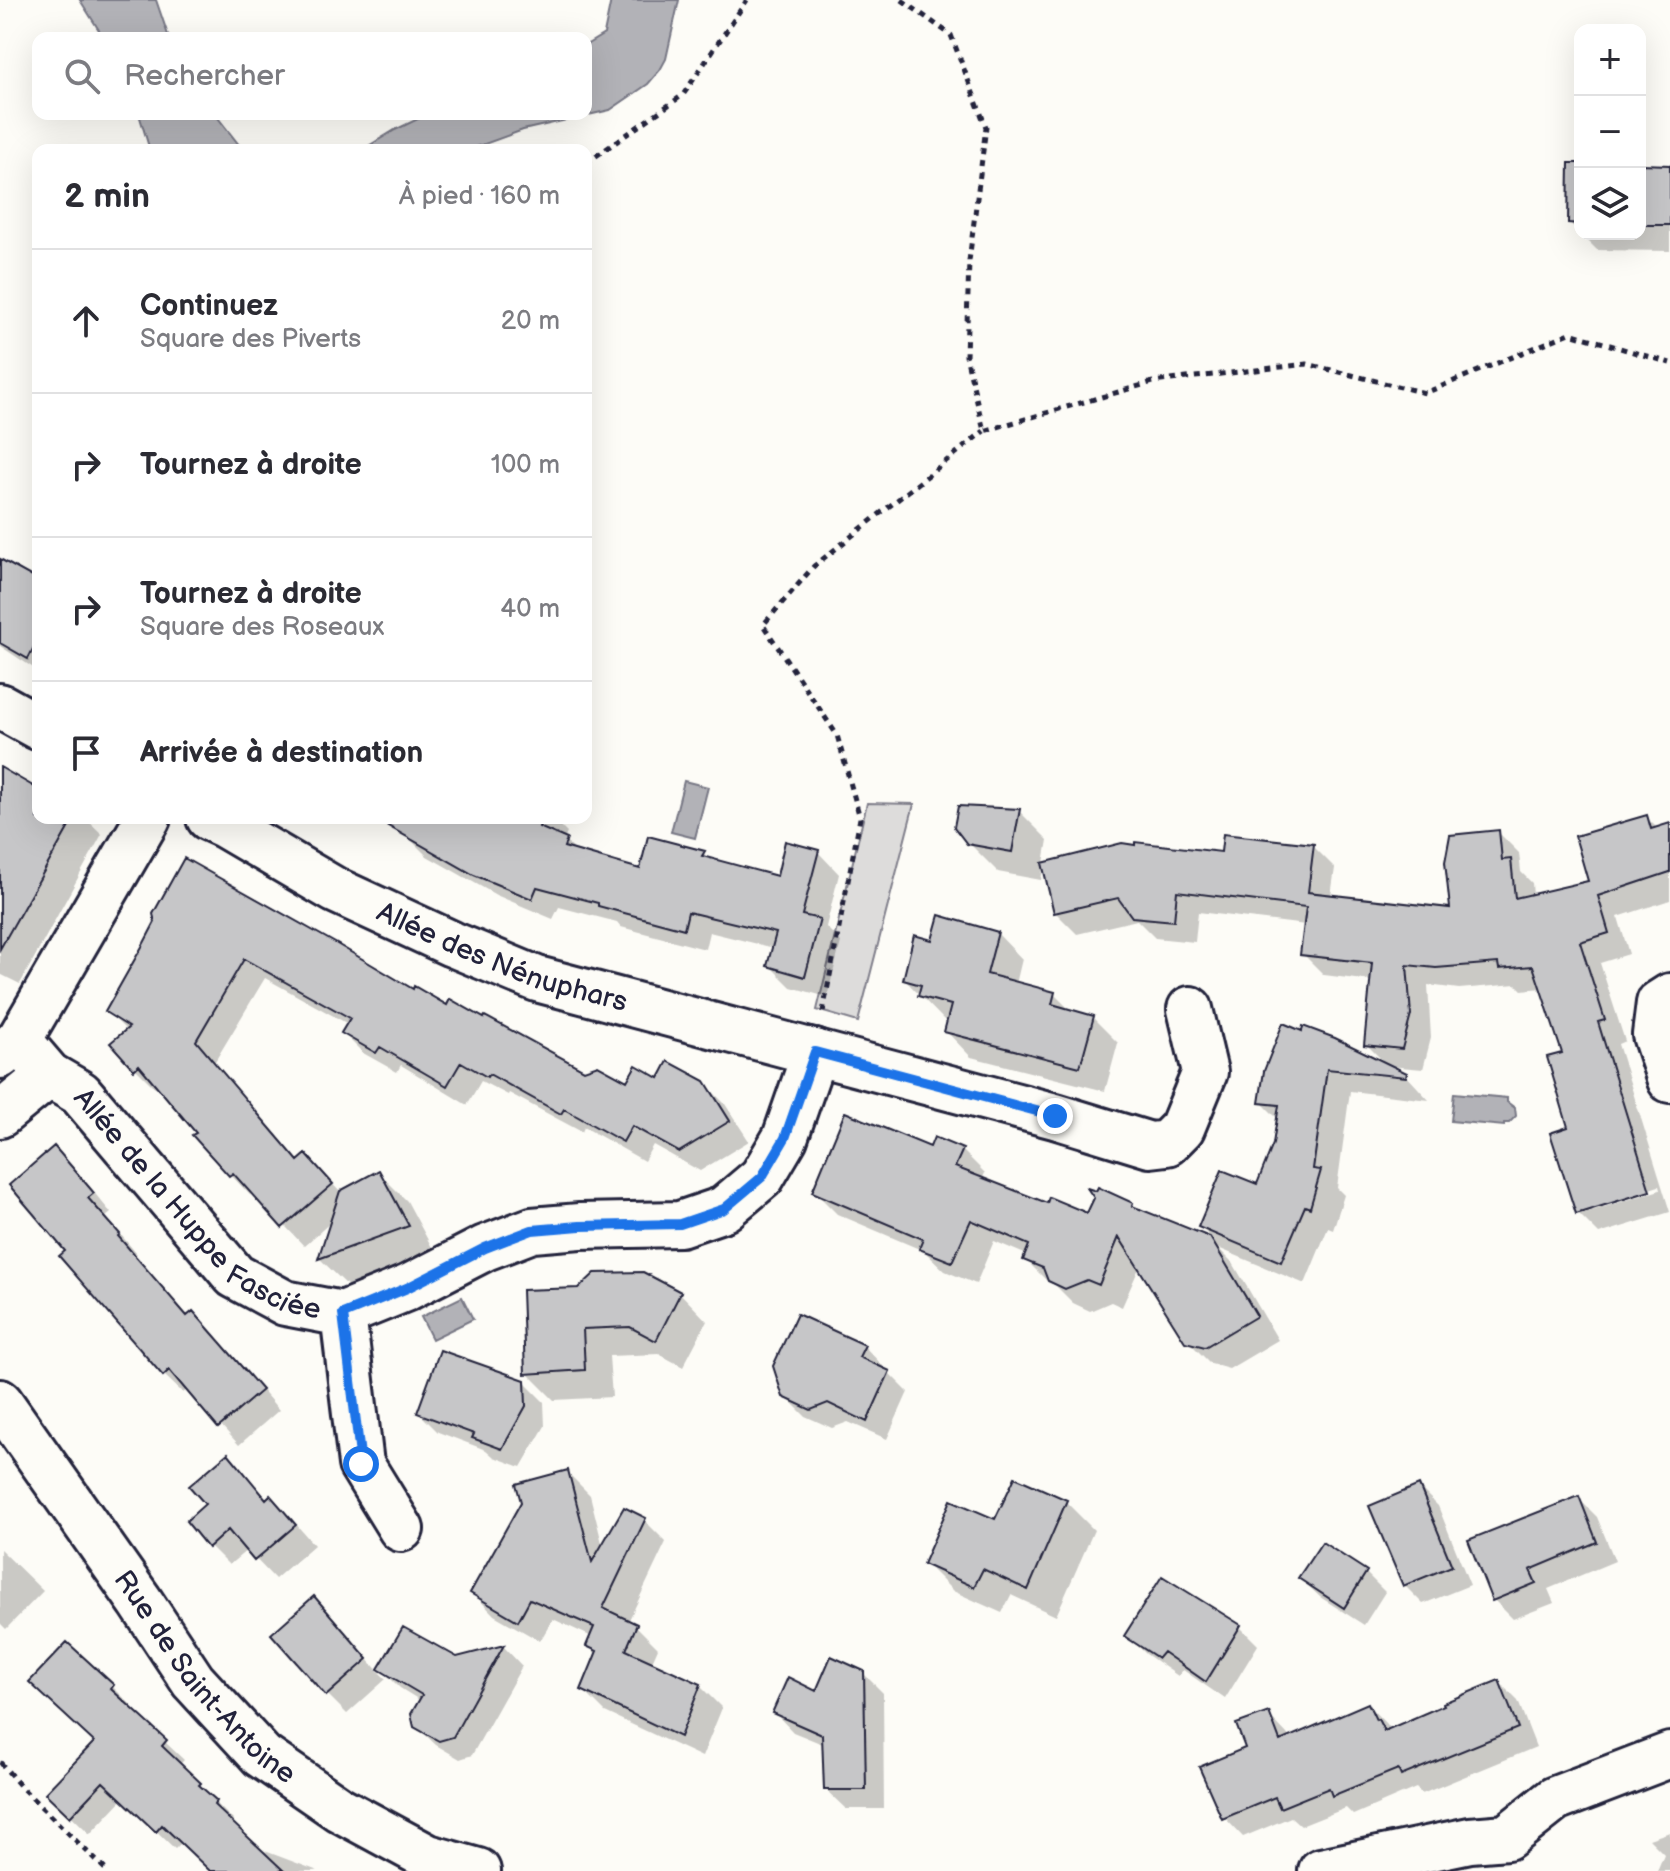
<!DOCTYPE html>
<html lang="fr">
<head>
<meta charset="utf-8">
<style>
  :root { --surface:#fff; --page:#f7f7f7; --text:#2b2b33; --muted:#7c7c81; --line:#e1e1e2 }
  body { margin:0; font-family:"Balsamiq Sans",sans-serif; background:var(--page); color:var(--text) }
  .controls { position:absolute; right:24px; top:24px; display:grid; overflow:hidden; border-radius:16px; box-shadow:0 8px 32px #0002 }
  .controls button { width:72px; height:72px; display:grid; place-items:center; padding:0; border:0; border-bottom:2px solid var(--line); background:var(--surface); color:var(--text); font:40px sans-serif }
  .stop { position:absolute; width:24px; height:24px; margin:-18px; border:6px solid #1a73e8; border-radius:50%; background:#fff }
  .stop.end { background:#1a73e8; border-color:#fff; box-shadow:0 2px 8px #0008 }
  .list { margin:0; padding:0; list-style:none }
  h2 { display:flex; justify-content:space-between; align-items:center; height:104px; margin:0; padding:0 32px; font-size:34px }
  h2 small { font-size:26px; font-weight:400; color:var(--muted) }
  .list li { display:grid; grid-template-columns:52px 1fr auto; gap:24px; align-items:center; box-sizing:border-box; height:144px; padding:0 32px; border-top:2px solid var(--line) }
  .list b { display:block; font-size:30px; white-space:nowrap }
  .list p { margin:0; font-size:26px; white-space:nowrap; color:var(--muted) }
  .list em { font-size:26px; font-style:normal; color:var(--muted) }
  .icon { flex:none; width:44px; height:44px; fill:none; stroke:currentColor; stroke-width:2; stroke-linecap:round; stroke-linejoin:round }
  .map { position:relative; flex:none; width:1670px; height:1871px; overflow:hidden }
  .search { position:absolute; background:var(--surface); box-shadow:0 8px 32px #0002; left:32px; top:32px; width:560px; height:88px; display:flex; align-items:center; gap:20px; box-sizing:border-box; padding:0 28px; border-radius:16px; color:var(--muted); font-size:30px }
  .panel { position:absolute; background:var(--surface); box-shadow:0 8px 32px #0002; left:32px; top:144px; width:560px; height:680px; border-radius:16px }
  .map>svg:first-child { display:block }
  .green { fill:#dddcdb; stroke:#807f8b; stroke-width:2 }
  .water { fill:#b2b2b7; stroke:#787885; stroke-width:2 }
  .shadow { fill:#0003; fill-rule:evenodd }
  .building { fill:#c6c6c8; stroke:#22223b; stroke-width:2 }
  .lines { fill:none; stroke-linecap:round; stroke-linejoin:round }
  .minor-casing { stroke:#22223b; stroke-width:50 }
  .path { stroke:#22223b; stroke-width:5; stroke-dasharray:6 6; stroke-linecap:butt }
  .minor { stroke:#fdfcf7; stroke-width:44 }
  .route { stroke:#1a73e8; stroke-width:10 }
  .labels { text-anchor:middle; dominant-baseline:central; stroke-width:8; stroke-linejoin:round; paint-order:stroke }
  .street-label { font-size:28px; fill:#22223b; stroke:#fdfcf7 }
</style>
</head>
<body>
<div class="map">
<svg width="1670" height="1871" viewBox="0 0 1670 1871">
  <rect width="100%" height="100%" fill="#fdfcf7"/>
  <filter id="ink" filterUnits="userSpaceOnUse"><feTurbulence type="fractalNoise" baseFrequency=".0125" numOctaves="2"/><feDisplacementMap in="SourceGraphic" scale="16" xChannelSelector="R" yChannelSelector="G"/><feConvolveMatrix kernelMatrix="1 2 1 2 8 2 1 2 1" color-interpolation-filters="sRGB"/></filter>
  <g filter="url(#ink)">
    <path class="green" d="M867 803 914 804 858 1022 817 1010Z"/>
    <path class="water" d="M80 0H156L169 38H104Z
      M611 0H679L666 59 660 70 648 84 610 110 523 130 468 150H362L395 130 428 114H586V45L604 34Z
      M139 114H215L243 150H152L149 147Z
      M684 781 708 787 695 838 671 832Z
      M1454 1093 1507 1098V1102L1515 1108 1516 1116 1509 1123H1504V1126L1451 1121Z
      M462 1297 473 1319 432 1339 421 1317Z"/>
    <path class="shadow" d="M1580 165V233L1570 223Z
      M1640 166 1670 167V251L1597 250 1581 234H1640Z
      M0 561 38 583V671L0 646Z
      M0 769 24 783 25 781 38 788V818H85L102 834 20 984 0 974Z
      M1019 811 1048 840 1041 880 998 872 969 843Z
      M1646 817 1658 829 1670 825V900L1618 917 1629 954 1600 963 1625 1041 1618 1044 1670 1212 1599 1234 1578 1213 1564 1054 1543 988 1522 990 1516 984 1459 989 1428 985 1431 1038 1423 1069 1389 1066 1406 1075 1429 1100 1350 1091 1337 1188 1344 1195 1333 1230 1328 1228 1305 1284 1218 1248 1233 1263 1278 1340 1229 1369 1211 1364 1187 1340 1140 1266 1122 1307 1111 1302 1090 1311 1073 1303 1055 1285 1048 1282 1025 1259 1027 1255 994 1241 976 1284 945 1271 924 1251 837 1214 814 1191 931 1150H962L985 1173 982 1180 1048 1206 1088 1215 1132 1205 1138 1210 1215 1241 1200 1227 1258 1187 1275 1144 1279 1120 1261 1102 1265 1071 1386 1064 1366 1044 1372 981 1324 975 1303 954 1306 925 1198 912 1195 942 1155 938 1137 920 1077 934 1055 912 1223 854 1313 846 1335 868 1331 896 1452 910 1498 832 1519 853 1521 872 1532 883 1533 896 1590 882ZM1659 1186 1660 1190 1588 1212V1208Z
      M383 818H552L567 833 564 840 578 853 641 871 703 853 712 861 778 879 818 852 839 874 826 927 841 942 827 997 791 987 770 966 774 948 709 932 705 949 621 927 617 922 559 907 553 919 496 895 427 856 406 835Z
      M157 922 414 991 584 1072 628 1084 660 1081 704 1083 725 1104 749 1141 700 1171 653 1145 644 1161 584 1127 582 1132 509 1093 508 1095 481 1081 467 1105 401 1065 397 1072 363 1053 343 1033 348 1024 265 978 214 1063 300 1162 306 1156 341 1193 379 1173 407 1201 436 1255 349 1287 320 1259 332 1221 304 1246 253 1192 250 1195 230 1174 199 1133 159 1085 155 1088 135 1068 127 1031 108 1012Z
      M997 933 1022 959 1016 984 1054 994 1072 1012 1093 1018 1118 1043 1105 1091 971 1057 946 1031 948 1022 945 1021 905 980 934 942Z
      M54 1149 73 1167 111 1213 106 1217 137 1254 135 1255 189 1317 193 1314 212 1332 279 1410 239 1445 188 1389 183 1393 164 1375 62 1256 68 1252Z
      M580 1290 680 1293 707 1321 683 1367 659 1354 609 1356 612 1397 554 1400 527 1373Z
      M864 1346 883 1366 881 1369 889 1373 908 1392 887 1439 848 1422 832 1428 805 1416 785 1396Z
      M524 1382 544 1402 545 1426 521 1467 494 1457 486 1450 438 1432 419 1413Z
      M227 1456 268 1500 270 1497 289 1516 314 1545 275 1579 247 1550 229 1565 210 1546 208 1504Z
      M568 1473 590 1495 603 1547 644 1520 666 1542 628 1622 636 1626 658 1648 651 1664 700 1686 722 1708 702 1757 605 1712 583 1690 597 1655 589 1646 592 1637 553 1619 540 1641 494 1615 473 1593Z
      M1419 1487 1438 1506 1470 1585 1423 1604 1404 1585Z
      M1578 1498 1597 1517 1615 1561 1548 1589 1554 1603 1513 1619 1494 1600Z
      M1066 1502 1094 1530 1056 1616 1011 1595 1002 1613 953 1591 925 1563 996 1522Z
      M1322 1545 1366 1573 1385 1592 1364 1625 1320 1597 1300 1578Z
      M0 1549 43 1591 6 1629 0 1623Z
      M333 1618 379 1672 403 1629 456 1659 504 1647 522 1666 472 1755 460 1759 436 1745 416 1726 421 1701 400 1688 382 1670 380 1673 386 1679 347 1714 328 1695Z
      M1239 1626 1258 1645 1225 1699 1183 1670 1178 1676 1146 1654 1127 1635Z
      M67 1645 113 1687 131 1705 129 1708 184 1760 179 1765 218 1803 217 1804 234 1821 232 1824 257 1848 318 1871H212L182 1842 175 1849 123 1799 90 1834 48 1793 96 1743Z
      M863 1673 883 1693 884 1809H846L826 1790 825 1745 793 1732 774 1712Z
      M1499 1682 1518 1701 1536 1747 1422 1794 1416 1788 1353 1815 1346 1808 1301 1826 1291 1817 1243 1837 1224 1817 1248 1749 1268 1714 1287 1734 1290 1739 1368 1705 1387 1725 1390 1730Z
      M1670 1832V1871H1657L1664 1854 1649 1839Z"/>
    <path class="building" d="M1569 163H1580V224L1568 223Z
      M1640 164 1670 165V225H1640Z
      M0 559 38 580V639L28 659 0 643Z
      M0 767 38 789V818H74L0 949Z
      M958 806 1020 809 1012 852 967 844 954 827Z
      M1647 815 1651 829 1670 823V872L1598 896 1609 933 1580 942 1605 1020 1598 1022 1650 1191 1576 1214 1550 1133 1568 1127 1547 1057 1562 1053 1533 966 1499 969 1498 963 1436 968 1407 965 1411 1015 1402 1049 1364 1045 1372 963 1300 955 1306 907 1177 891 1174 921 1132 917 1118 898 1054 913 1042 863 1122 843 1135 845V842L1221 852 1223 834 1314 844 1308 892 1450 908 1445 862 1450 835 1499 830 1502 860 1511 859 1515 898 1588 881 1575 836Z
      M374 818H543L539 827 567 839 564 847 640 869 648 836 705 851 702 856 777 876 785 841 819 850 802 915 820 919 805 977 767 966 776 933 688 912 684 929 598 906V903L537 887 532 899 474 875Z
      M184 858 337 944 413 989 414 986 447 1005 450 999 484 1018 485 1016 584 1070 598 1065 627 1081 636 1065 659 1078 668 1061 705 1081 730 1121 679 1152 632 1126 623 1142 564 1109 561 1114 489 1074 487 1077 461 1062 447 1086 380 1047 376 1053 341 1033 350 1018 244 959 196 1041 298 1161 306 1154 333 1184 282 1228 233 1173 229 1176 192 1135 196 1133 139 1065 134 1070 110 1043 129 1027 105 1012 144 943 155 922 153 914Z
      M939 915 998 932 987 974 1055 992 1052 1004 1094 1016 1080 1067 944 1032 951 1005 918 996 921 985 903 980 914 935 932 940Z
      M1283 1023 1302 1031 1303 1026 1335 1038 1407 1073 1406 1077 1327 1069 1313 1169 1321 1170 1310 1208 1305 1206 1281 1262 1198 1227 1222 1170 1257 1184 1273 1144 1279 1105 1259 1103 1264 1071Z
      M845 1112 930 1147 934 1137 963 1149 955 1167 1047 1203 1049 1197 1087 1213 1094 1198 1087 1188 1096 1191 1098 1187 1133 1203 1132 1206 1210 1237 1257 1316 1205 1347 1185 1342 1119 1237 1099 1285 1087 1280 1065 1289 1048 1281 1043 1268 1023 1260 1029 1245 971 1220 952 1262 919 1249 923 1239 812 1192Z
      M54 1146 94 1193 88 1198 120 1234 118 1236 187 1316 193 1311 262 1390 218 1428 169 1370 163 1376 59 1256 65 1251 9 1185Z
      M379 1170 409 1226 318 1259 340 1191Z
      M643 1272 681 1292 656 1341 630 1327 583 1329 585 1370 525 1374 522 1290 579 1288 595 1273Z
      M797 1314 865 1345 859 1357 890 1371 867 1422 828 1403 811 1410 783 1397 773 1366Z
      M440 1350 525 1380 526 1406 502 1449 472 1438 474 1434 417 1413Z
      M228 1453 266 1499 270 1495 296 1525 254 1561 228 1530 208 1548 186 1521 205 1504 189 1486Z
      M568 1470 592 1562 624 1507 646 1518 603 1608 637 1624 626 1650 701 1684 680 1737 581 1690 597 1651 586 1646 594 1627 530 1599 518 1621 470 1593 521 1502 516 1484Z
      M1015 1477 1067 1500 1028 1590 983 1569 974 1587 923 1564 951 1500 995 1519Z
      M1419 1485 1452 1566 1403 1586 1369 1506Z
      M1579 1496 1597 1542 1530 1570 1536 1583 1492 1601 1468 1540Z
      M1322 1542 1367 1571 1344 1608 1298 1578Z
      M1162 1576 1241 1625 1206 1682 1163 1652 1158 1658 1124 1636Z
      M314 1596 368 1659 326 1696 271 1634Z
      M403 1627 457 1657 504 1645 453 1737 439 1741 414 1727 411 1714 422 1695 378 1669Z
      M67 1642 114 1685 111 1689 167 1740 162 1746 201 1783 199 1785 217 1801 214 1805 284 1871H210L162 1825 156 1832 103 1782 70 1817 45 1793 94 1742 29 1682Z
      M831 1656 864 1671 866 1790H824L822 1735 772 1713 788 1677 816 1691Z
      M1499 1680 1518 1728 1401 1776 1398 1769 1332 1796 1329 1788 1280 1808 1275 1797 1222 1819 1199 1767 1245 1748 1236 1724 1269 1712 1280 1741 1368 1703 1376 1720 1378 1719 1384 1731 1444 1705 1443 1703Z"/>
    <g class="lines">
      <g class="minor-casing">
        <g id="minor">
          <path d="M0 706 38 727"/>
          <path id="s1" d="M209 818 224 825 335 890 452 944 537 979 1055 1116 1150 1145 1167 1143 1182 1128 1205 1072 1190 1009"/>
          <path d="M1670 996 1659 1003 1655 1035 1670 1080"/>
          <path id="s2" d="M19 1040 49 1075 80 1093 235 1276 285 1303 343 1314 407 1288 485 1248 532 1230 580 1226 680 1224 724 1209 762 1177 785 1138 815 1052"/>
          <path d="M0 1056 19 1040 148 818"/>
          <path d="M0 1115 49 1075"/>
          <path d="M343 1314 361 1464 401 1529"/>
          <path id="s3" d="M0 1402 140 1601 193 1681 262 1756 339 1809 428 1857 478 1871"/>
          <path d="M1321 1871 1470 1840 1507 1837 1555 1799 1670 1755"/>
        </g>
      </g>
      <path class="path" d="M902 0 951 35 986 127 969 261 966 356 984 431 1153 382 1307 364 1425 393 1570 333 1670 363
        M586 163 683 95 747 0
        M823 1012 860 818 837 735 763 625 814 566 984 431
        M0 1762 22 1788 107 1871"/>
      <use href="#minor" class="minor"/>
    </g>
  </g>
  <g class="lines" filter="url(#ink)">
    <path class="route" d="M361 1464 343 1314 407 1288 485 1248 532 1230 580 1226 680 1224 724 1209 762 1177 785 1138 815 1052 1055 1116"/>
  </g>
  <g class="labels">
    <g class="street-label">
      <text stroke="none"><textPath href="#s1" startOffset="326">Allée des Nénuphars</textPath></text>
      <text stroke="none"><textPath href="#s2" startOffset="248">Allée de la Huppe Fasciée</textPath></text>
      <text stroke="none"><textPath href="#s3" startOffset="344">Rue de Saint-Antoine</textPath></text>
    </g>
  </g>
</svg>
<div class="controls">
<button>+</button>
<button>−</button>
<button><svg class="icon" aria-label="layers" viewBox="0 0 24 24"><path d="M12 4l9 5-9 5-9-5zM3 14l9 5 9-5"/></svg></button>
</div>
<div class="stop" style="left:361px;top:1464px"></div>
<div class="stop end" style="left:1055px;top:1116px"></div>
<div class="search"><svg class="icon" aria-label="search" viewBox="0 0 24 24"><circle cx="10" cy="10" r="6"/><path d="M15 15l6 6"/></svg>Rechercher</div>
<section class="panel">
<h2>2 min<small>À pied · 160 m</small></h2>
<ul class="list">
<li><svg class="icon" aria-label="ahead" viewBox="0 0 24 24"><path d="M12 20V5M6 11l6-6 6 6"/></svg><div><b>Continuez</b><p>Square des Piverts</p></div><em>20 m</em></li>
<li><svg class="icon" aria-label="right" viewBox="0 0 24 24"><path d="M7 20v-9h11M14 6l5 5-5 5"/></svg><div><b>Tournez à droite</b></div><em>100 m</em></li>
<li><svg class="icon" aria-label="right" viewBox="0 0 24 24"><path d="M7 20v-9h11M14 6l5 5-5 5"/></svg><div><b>Tournez à droite</b><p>Square des Roseaux</p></div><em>40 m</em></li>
<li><svg class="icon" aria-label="arrive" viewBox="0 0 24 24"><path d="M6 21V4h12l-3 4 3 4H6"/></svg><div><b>Arrivée à destination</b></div></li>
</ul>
</section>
</div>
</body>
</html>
